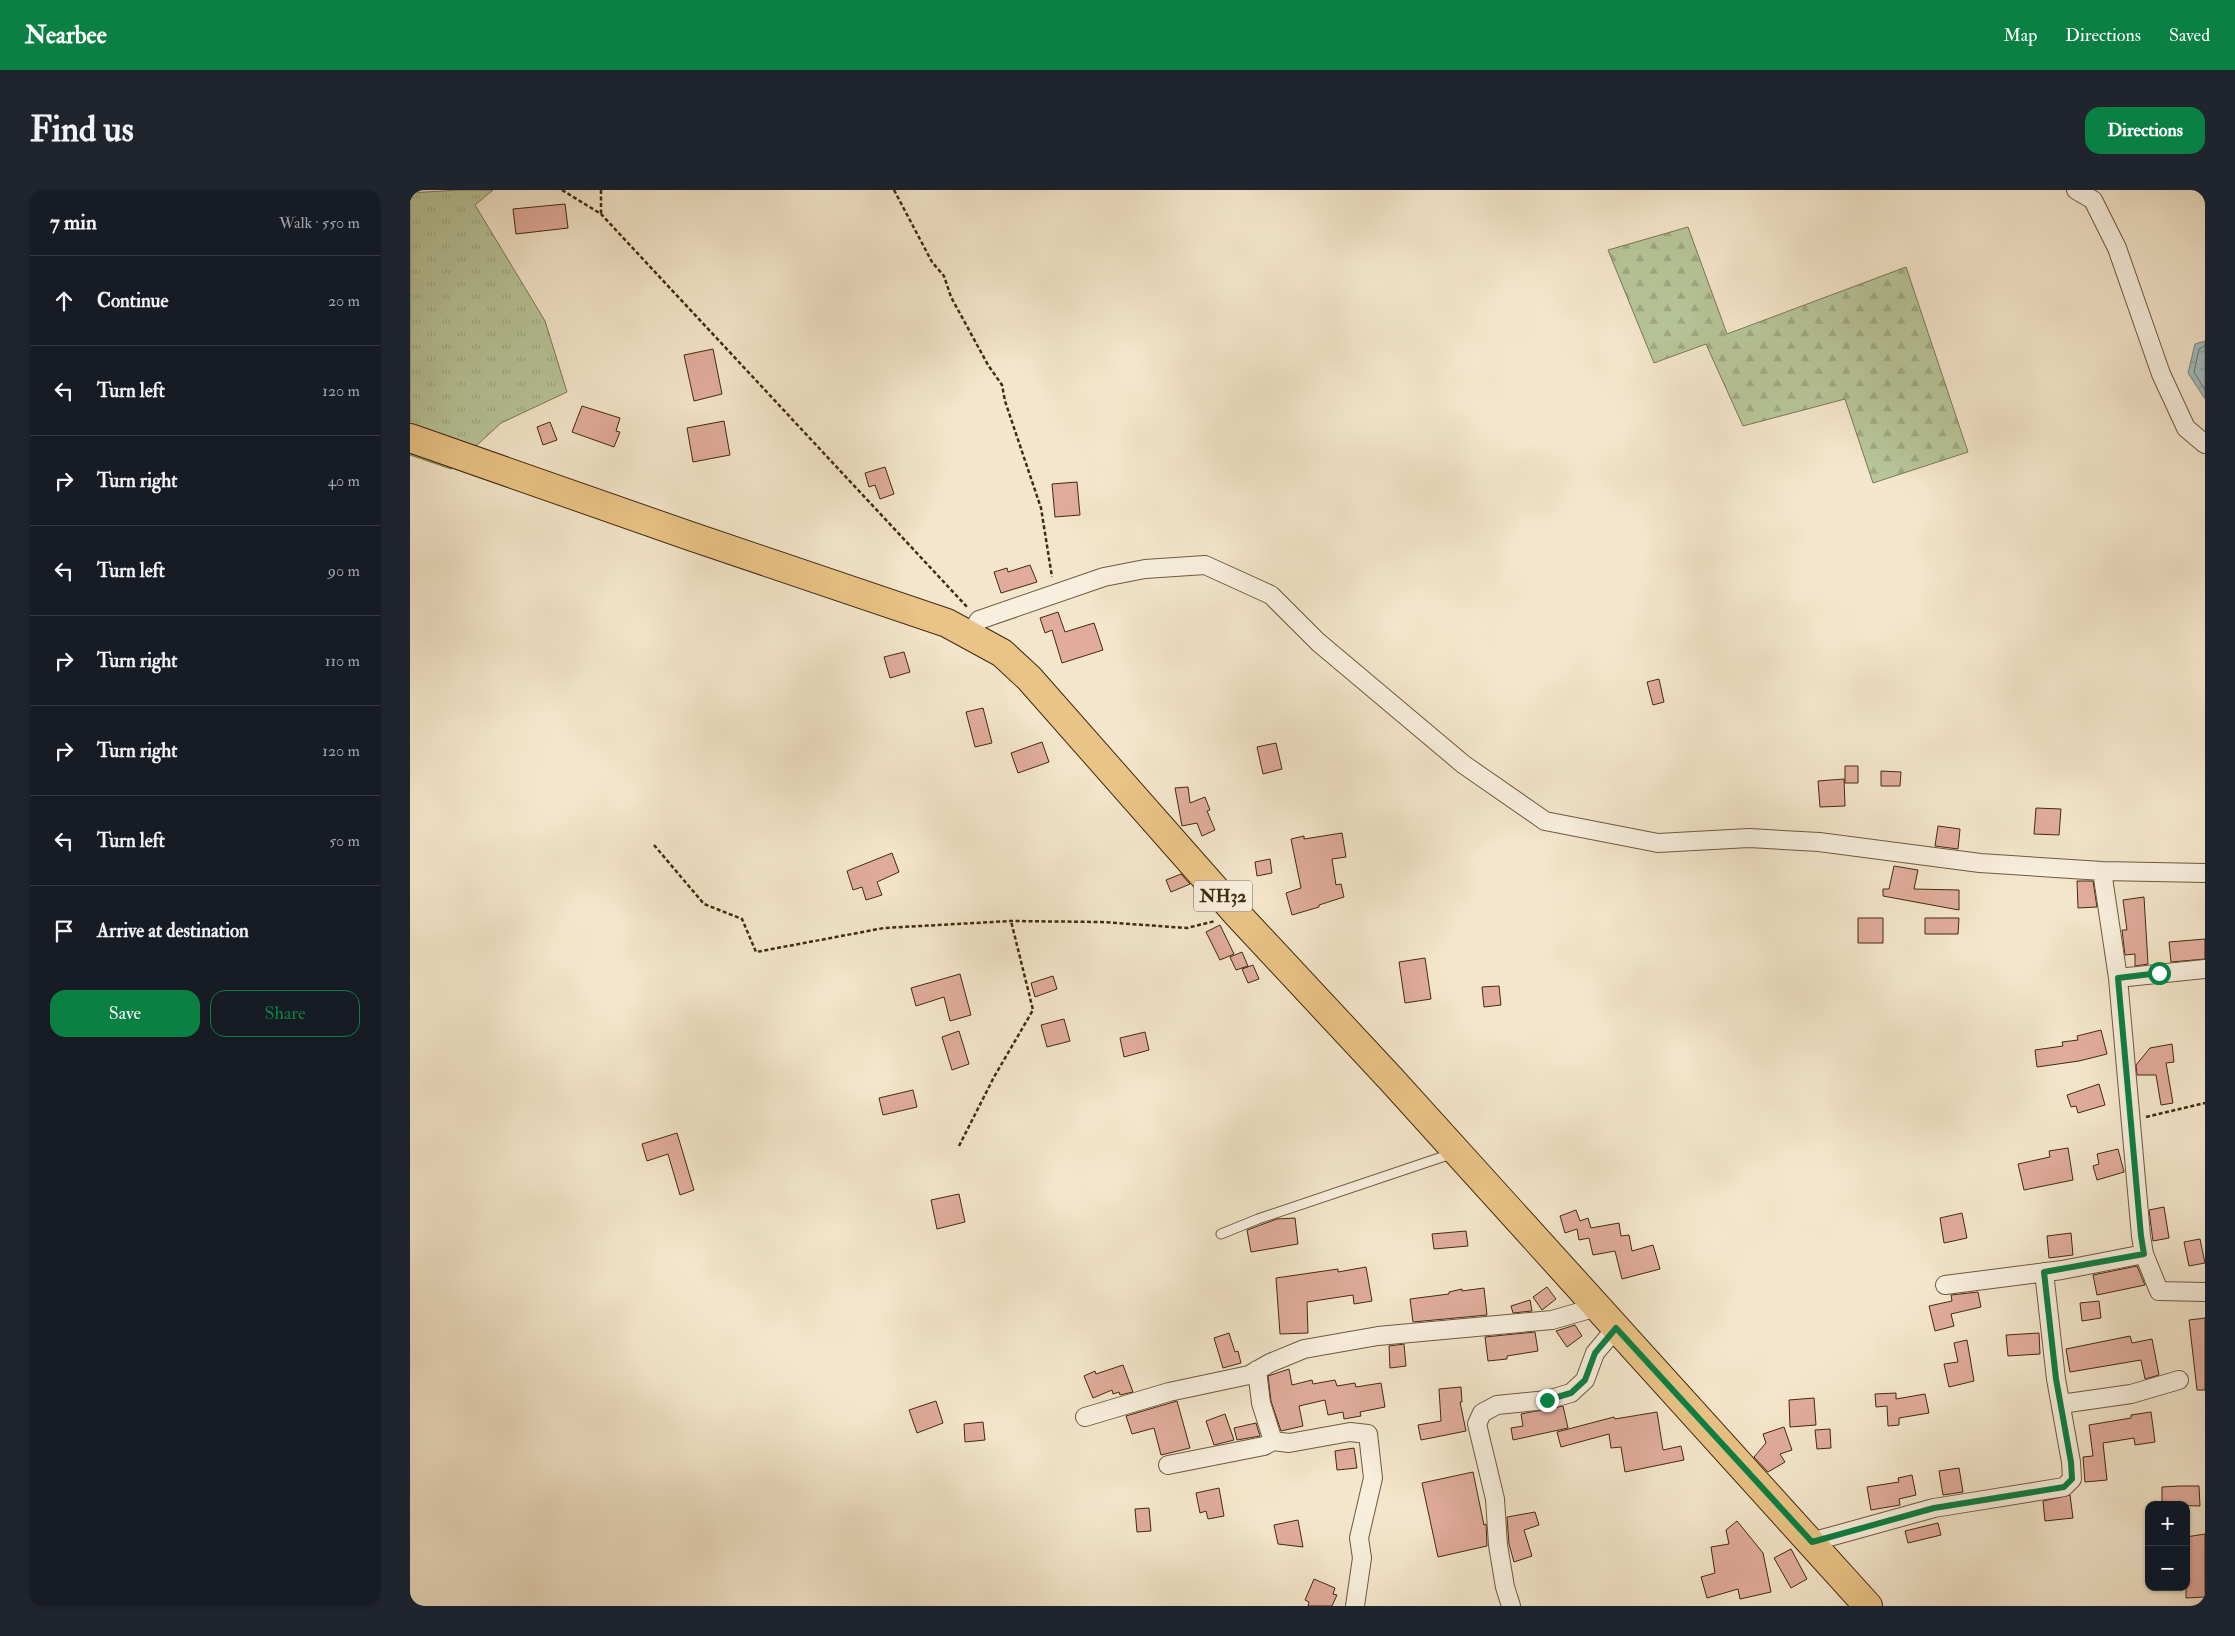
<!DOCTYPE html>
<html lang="en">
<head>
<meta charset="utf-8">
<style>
  :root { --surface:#171b24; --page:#20242c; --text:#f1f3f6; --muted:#9ea1a6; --line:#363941; --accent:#0b8043 }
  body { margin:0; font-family:"IM FELL Double Pica",serif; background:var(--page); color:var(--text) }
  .controls { position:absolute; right:15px; bottom:15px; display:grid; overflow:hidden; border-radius:10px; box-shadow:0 1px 4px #0004 }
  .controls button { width:45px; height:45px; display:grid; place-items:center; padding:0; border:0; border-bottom:1px solid var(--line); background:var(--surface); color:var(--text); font:25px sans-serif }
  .stop { position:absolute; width:15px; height:15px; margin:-11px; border:4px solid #0b8043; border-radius:50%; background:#fff }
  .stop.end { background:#0b8043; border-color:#fff; box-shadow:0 1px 5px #0008 }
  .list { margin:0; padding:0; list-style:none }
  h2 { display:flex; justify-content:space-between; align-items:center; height:65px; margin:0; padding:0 20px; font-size:21px }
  h2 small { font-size:16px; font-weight:400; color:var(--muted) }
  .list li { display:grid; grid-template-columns:32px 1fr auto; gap:15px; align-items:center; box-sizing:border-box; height:90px; padding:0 20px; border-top:1px solid var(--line) }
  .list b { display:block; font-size:19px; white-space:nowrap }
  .list em { font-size:16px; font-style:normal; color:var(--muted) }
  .actions { display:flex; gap:10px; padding:15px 20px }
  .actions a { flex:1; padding:11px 0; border:1px solid var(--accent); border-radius:15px; text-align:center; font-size:18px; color:var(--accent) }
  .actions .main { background:var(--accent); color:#fff }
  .icon { flex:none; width:28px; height:28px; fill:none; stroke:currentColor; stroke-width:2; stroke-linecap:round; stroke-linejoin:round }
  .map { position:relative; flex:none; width:1795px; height:1416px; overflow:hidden; border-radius:15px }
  header { display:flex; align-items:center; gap:30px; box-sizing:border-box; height:70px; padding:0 25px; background:var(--accent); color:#fff }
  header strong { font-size:24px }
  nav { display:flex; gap:28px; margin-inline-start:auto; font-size:18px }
  .intro { display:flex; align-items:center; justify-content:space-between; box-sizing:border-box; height:120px; padding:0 30px }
  h1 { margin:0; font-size:35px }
  .button { padding:12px 22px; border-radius:15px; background:var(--accent); color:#fff; font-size:18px; font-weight:700 }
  main { display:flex; gap:30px; padding:0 30px }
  aside { flex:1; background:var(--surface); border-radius:15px; box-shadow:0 1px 4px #0004 }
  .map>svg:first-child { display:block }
  .grass { fill:url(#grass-tufts); stroke:#7c7854 }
  .forest { fill:url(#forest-firs); stroke:#7c7854 }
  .water { fill:url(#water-ripples); stroke:#7a8379 }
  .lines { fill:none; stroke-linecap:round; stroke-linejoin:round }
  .shore { stroke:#707467; stroke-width:1 }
  .building { fill:#e1ac9d; stroke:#412b0d }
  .service-casing { stroke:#6e5a3d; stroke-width:11 }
  .minor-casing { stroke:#6e5a3d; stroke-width:20 }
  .primary-casing { stroke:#412b0d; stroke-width:30 }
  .path { stroke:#412b0d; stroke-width:2.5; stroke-dasharray:4 2.5; stroke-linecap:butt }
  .service { stroke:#f8efde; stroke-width:9 }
  .minor { stroke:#f8efde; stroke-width:18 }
  .primary { stroke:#eac386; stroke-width:28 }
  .route { stroke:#0b8043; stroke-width:6 }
  .labels { text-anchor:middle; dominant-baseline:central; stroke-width:4; stroke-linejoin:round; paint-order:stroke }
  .shield { fill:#f8efde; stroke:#78664c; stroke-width:1 }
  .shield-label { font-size:18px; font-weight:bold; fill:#412b0d }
</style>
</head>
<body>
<header>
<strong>Nearbee</strong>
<nav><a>Map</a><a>Directions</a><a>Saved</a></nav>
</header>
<div class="intro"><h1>Find us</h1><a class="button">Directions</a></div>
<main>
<aside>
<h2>7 min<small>Walk · 550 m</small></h2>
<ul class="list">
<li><svg class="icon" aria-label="ahead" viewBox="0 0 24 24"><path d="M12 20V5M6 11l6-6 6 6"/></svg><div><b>Continue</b></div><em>20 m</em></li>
<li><svg class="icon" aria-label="left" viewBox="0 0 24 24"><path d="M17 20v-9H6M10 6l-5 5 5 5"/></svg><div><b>Turn left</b></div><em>120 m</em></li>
<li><svg class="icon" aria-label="right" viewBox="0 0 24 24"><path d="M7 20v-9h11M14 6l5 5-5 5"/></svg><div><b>Turn right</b></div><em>40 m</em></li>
<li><svg class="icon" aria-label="left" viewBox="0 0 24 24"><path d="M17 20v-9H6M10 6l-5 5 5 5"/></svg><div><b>Turn left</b></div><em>90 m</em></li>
<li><svg class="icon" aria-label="right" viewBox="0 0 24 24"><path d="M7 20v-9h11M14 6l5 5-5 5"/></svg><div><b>Turn right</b></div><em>110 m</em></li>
<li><svg class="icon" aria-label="right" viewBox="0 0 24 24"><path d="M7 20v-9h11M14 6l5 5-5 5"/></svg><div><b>Turn right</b></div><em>120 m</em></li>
<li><svg class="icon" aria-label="left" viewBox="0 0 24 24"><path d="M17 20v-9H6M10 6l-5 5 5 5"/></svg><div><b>Turn left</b></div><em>50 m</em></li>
<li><svg class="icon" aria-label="arrive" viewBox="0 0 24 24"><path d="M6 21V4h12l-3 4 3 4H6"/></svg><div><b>Arrive at destination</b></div></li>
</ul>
<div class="actions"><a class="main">Save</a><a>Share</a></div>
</aside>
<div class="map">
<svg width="1795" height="1416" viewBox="0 0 1795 1416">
  <defs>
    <pattern id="grass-tufts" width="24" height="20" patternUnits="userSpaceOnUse" patternTransform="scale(1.25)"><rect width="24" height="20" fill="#b8c69b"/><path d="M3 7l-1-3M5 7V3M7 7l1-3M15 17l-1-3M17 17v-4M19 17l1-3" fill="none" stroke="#9faa84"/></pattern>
    <pattern id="forest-firs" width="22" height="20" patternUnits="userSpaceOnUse" patternTransform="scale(1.25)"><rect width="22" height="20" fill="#b8c69b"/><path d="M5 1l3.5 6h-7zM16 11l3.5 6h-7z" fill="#9faa84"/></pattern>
    <pattern id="water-ripples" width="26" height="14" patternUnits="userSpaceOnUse" patternTransform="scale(1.25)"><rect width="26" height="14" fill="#a0bdc1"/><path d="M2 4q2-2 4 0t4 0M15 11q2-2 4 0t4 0" fill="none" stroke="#849a9b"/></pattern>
  </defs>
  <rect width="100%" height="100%" fill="#f4e6cc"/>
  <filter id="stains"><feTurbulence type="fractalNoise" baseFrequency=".004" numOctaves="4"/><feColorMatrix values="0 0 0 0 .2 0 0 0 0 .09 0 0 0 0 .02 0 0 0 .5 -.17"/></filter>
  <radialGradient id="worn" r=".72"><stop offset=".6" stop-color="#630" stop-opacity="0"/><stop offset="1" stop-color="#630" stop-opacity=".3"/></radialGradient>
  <path class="grass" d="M49 0H83L65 15 135 131 157 202 91 233 41 279 0 265V3Z"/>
  <path class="forest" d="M1278 37 1317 144 1496 77 1558 262 1463 293 1435 209 1333 236 1296 154 1244 173 1198 60Z"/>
  <path class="water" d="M1795 151V209L1778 183 1785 154Z"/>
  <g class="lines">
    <path class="shore" d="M1795 156 1789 159 1784 182 1795 200"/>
  </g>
  <path class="building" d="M155 14 158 38 106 44 103 19Z
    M303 159 312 204 284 211 274 165Z
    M172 216 210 228 206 241 210 242 204 257 162 242Z
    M314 231 320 265 283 272 277 238Z
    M140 232 147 250 133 255 127 237Z
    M475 277 484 304 470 309 465 295 459 297 455 283Z
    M667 292 670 325 645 327 642 294Z
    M620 375 627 392 591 403 584 382 597 378 598 382Z
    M648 422 655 442 684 433 693 460 652 473 642 440 635 443 630 428Z
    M494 462 500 482 480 488 474 467Z
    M1249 489 1254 512 1243 515 1237 492Z
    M573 518 582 553 565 557 556 522Z
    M632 552 639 572 608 583 601 563Z
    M866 553 872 579 853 584 847 557Z
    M1435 576H1448V593H1435Z
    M1471 581 1491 582 1490 596H1471Z
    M1434 589 1435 616 1410 617 1408 591Z
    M778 597 780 613 795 607 800 620 797 621 805 640 792 646 787 633 772 636 765 598Z
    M1626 618 1651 619 1649 645 1624 644Z
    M1528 636 1550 639 1548 659 1525 656Z
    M932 643 936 667 922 669 926 695 931 694 934 707 909 715V717L882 725 876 703 891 698 881 649 894 646V649Z
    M482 663 489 682 467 692 472 705 456 710 452 697 443 700 437 681Z
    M860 669 862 683 847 686 845 672Z
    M1484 676 1508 680 1504 699 1549 700V720L1473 706V699H1479Z
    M771 684 780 694 761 702 756 690Z
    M1667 691H1683L1687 717 1668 718Z
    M1734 707 1738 774 1725 776V764L1715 765 1712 740H1717L1713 710Z
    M1448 728H1473V753H1448Z
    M1515 728H1549L1548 744H1515Z
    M810 735 824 764 810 770 796 742Z
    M1795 749V769L1761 772 1759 752Z
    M832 762 838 776 826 780 820 767Z
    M1015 768 1021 809 995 813 989 772Z
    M843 775 849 789 838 793 832 779Z
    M550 784 561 825 540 831 534 807 506 816 501 798Z
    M643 786 647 799 625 807 621 793Z
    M1089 796 1091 815 1074 817 1072 797Z
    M654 829 660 851 637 857 631 835Z
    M1691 840 1697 864 1669 871 1627 877 1625 860 1653 856 1652 852 1668 850 1667 846Z
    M549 841 559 874 542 880 532 847Z
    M735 842 739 860 714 867 710 848Z
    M1762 854 1764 872 1756 873 1763 913 1751 915 1746 885H1727L1726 875 1740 858Z
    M1689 894 1695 915 1668 923 1666 916 1661 917 1657 905Z
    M503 900 507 917 473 925 469 908Z
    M267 943 284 1000 270 1005 258 964 237 971 232 954Z
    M1658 958 1663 990 1614 1000 1608 974 1640 967 1639 961Z
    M1708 959 1714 982 1687 990 1683 976 1689 974 1687 964Z
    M549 1004 555 1032 527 1039 521 1010Z
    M1754 1017 1759 1048 1743 1051 1739 1020Z
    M1166 1020 1170 1031 1178 1028 1181 1038 1209 1033 1211 1046 1219 1045 1222 1061 1243 1055 1250 1079 1212 1089 1205 1061 1183 1065 1179 1048 1169 1050 1167 1039 1155 1043 1150 1026Z
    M1552 1023 1557 1048 1534 1053 1530 1028Z
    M885 1028 888 1054 841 1062 837 1040 867 1029Z
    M1056 1041 1058 1056 1024 1059 1022 1044Z
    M1661 1043 1663 1065 1639 1068 1637 1046Z
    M1790 1049 1795 1073 1779 1076 1774 1052Z
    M1727 1076 1735 1095 1687 1105 1683 1085Z
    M956 1077 962 1111 944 1114 943 1105 897 1112 898 1143 870 1144 866 1088 928 1079V1082Z
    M1137 1097 1146 1109 1132 1120 1123 1107Z
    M1074 1098 1077 1125 1003 1132 1000 1109 1039 1104V1102L1052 1099V1101Z
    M1568 1102 1571 1117 1541 1124 1544 1136 1525 1141 1519 1116 1542 1111 1541 1105Z
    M1120 1110 1122 1121 1103 1123 1101 1116Z
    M1689 1111 1691 1128 1672 1131 1670 1113Z
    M1795 1128V1200H1787L1779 1130Z
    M1165 1135 1172 1146 1157 1157 1146 1141Z
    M1125 1142 1128 1161 1097 1166V1169L1078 1171 1075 1147Z
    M819 1143 825 1162 828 1161 831 1173 813 1178 804 1148Z
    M1629 1143 1630 1164 1598 1166 1596 1145Z
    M1720 1146 1722 1153 1742 1149 1749 1185 1735 1189 1731 1170 1660 1182 1656 1159Z
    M1557 1150 1564 1191 1539 1197 1534 1174 1548 1172 1544 1153Z
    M994 1154 996 1176 980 1178 979 1156Z
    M713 1175 723 1202 710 1205 709 1202 703 1204 702 1200 683 1208 674 1186 685 1181 686 1184Z
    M879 1179 882 1195 902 1190 903 1194 925 1190 927 1196 945 1193 946 1197 971 1193 975 1217 950 1222 951 1226 934 1229 933 1222 918 1225 915 1210 889 1216 893 1236 871 1241 861 1211 858 1186Z
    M1051 1197 1052 1212H1050L1056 1241 1011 1250 1008 1235 1031 1231 1029 1199Z
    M1486 1203V1209L1515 1204 1519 1223 1489 1228V1235L1478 1236 1477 1216 1466 1217 1465 1204Z
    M1404 1208 1406 1235 1380 1237 1379 1210Z
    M526 1211 533 1233 507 1243 499 1220Z
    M767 1211 780 1258 751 1265 744 1238 722 1244 716 1226Z
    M1153 1216 1158 1238 1103 1250 1101 1238 1113 1236 1111 1224Z
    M1247 1222 1253 1260 1271 1256 1274 1270 1215 1282 1211 1257 1201 1258 1199 1244 1151 1257 1147 1242 1204 1227 1205 1229Z
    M1741 1222 1745 1252 1725 1255 1724 1248 1693 1253 1697 1290 1675 1292 1673 1267 1683 1266 1679 1235 1721 1228V1225Z
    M815 1224 824 1250 804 1255 796 1231Z
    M573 1232 575 1250 555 1252 554 1234Z
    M846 1233 850 1246 827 1250 824 1238Z
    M1374 1237 1382 1260 1370 1264 1375 1272 1358 1282 1344 1267 1356 1253 1353 1244Z
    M1420 1239 1421 1258 1407 1259 1405 1240Z
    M944 1258 947 1278 927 1280 925 1261Z
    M1549 1278 1553 1302 1533 1305 1529 1281Z
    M1063 1282 1074 1335 1076 1334 1077 1356 1028 1367 1012 1293Z
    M1502 1285 1506 1305 1489 1309 1490 1315 1461 1320 1457 1297 1489 1292 1488 1288Z
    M1769 1296H1789L1790 1316 1752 1315V1297Z
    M809 1298 814 1326 798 1329 796 1321 790 1323 786 1303Z
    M1660 1305 1663 1328 1635 1331 1633 1311Z
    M739 1318 741 1341 727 1342 725 1319Z
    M1125 1322 1129 1335 1114 1340 1122 1366 1104 1372 1099 1354 1097 1327Z
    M888 1330 893 1357 868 1354 864 1335Z
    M1327 1331 1353 1363 1361 1402 1330 1409 1328 1399 1297 1408 1291 1387 1305 1383 1301 1357 1319 1354 1316 1340Z
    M1528 1333 1531 1345 1498 1353 1495 1341Z
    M1795 1344V1407L1776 1408V1347Z
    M1381 1359 1397 1389 1381 1398 1364 1368Z
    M904 1389 925 1398 923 1404 927 1405 922 1416H898L899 1412 895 1410Z"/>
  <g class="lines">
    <g class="service-casing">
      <path id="service" d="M811 1044 848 1029 1044 963"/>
    </g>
    <g class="minor-casing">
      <path id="minor" d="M1666 0 1683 10 1707 58 1751 184 1776 238 1795 254
        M560 445 569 430 694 387 735 379 795 375 861 405 908 452 1053 574 1135 631 1248 653 1339 648 1409 652 1570 673 1692 681 1795 683
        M1692 681 1708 788 1731 1046 1734 1064 1749 1101 1795 1102
        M1708 788 1795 779
        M1535 1095 1652 1080 1734 1064
        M847 1180 851 1213 863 1251 879 1253 940 1242 958 1244 963 1288 949 1348 952 1368 945 1416
        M1651 1214 1721 1204 1769 1190
        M675 1227 759 1202 839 1185 860 1173 894 1159 968 1146 1142 1130 1187 1117
        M758 1275 854 1256 863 1251
        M1401 1352 1524 1318 1654 1297 1662 1289 1661 1272 1646 1189 1634 1082
        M1101 1416 1095 1397 1088 1355 1085 1309 1067 1234 1072 1223 1087 1215 1137 1210 1161 1203 1175 1190 1185 1163 1206 1138"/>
    </g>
    <g class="primary-casing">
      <path id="primary" d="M0 248 280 346 537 433 592 463 619 488 828 725 980 888 1458 1416"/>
    </g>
    <path class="path" d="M152 0 191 24 558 418
      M191 0V24
      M484 0 522 72 534 86 541 107 578 175 592 195 595 211 631 318 642 387
      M244 655 294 714 332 729 346 762 474 738 601 731 692 732 777 738 805 731
      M1736 927 1795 913
      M549 956 584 887 623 820 601 731"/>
    <use href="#service" class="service"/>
    <use href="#minor" class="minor"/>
    <use href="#primary" class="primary"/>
  </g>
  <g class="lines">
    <path class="route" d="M1137 1210 1161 1203 1175 1190 1185 1163 1206 1138 1402 1352 1524 1318 1654 1297 1662 1289 1661 1272 1646 1189 1634 1082 1734 1064 1731 1046 1708 788 1749 783"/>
  </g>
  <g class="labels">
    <rect class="shield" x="784" y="690.5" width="58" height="31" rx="4"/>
    <g class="shield-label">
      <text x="813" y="706">NH32</text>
    </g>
  </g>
  <rect width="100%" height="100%" filter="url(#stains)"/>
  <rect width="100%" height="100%" fill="url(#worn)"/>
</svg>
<div class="controls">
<button>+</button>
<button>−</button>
</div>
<div class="stop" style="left:1749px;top:783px"></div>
<div class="stop end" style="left:1137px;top:1210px"></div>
</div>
</main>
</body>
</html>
